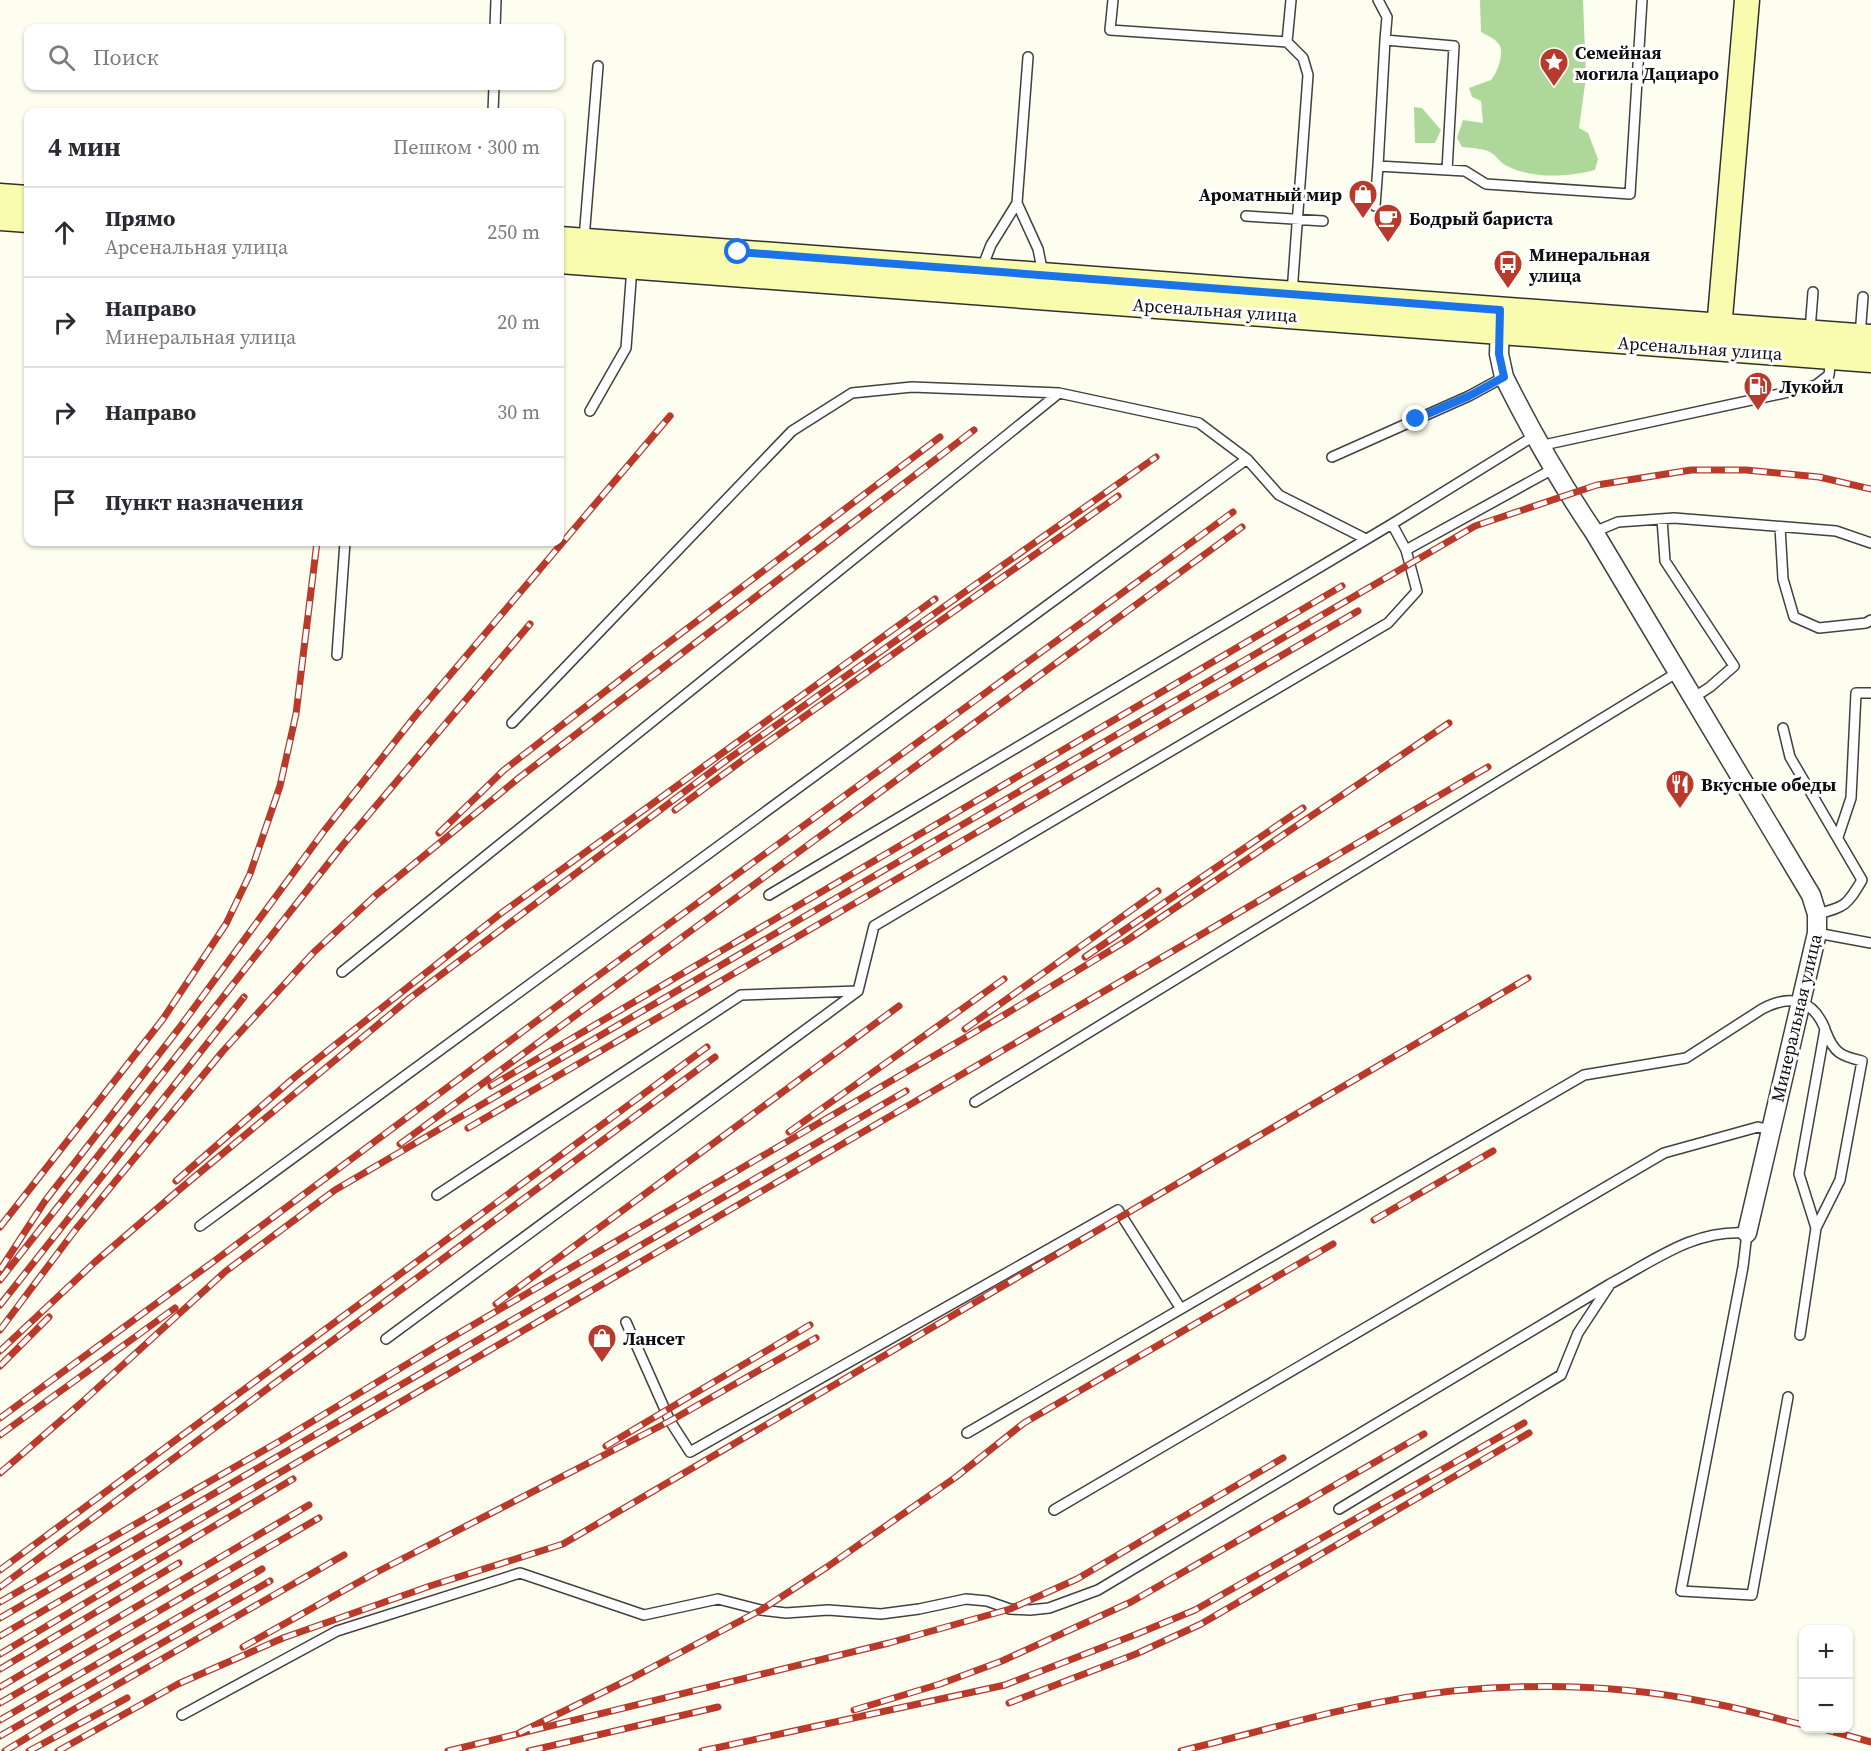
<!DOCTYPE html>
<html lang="ru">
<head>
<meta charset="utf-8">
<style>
  :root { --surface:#fff; --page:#f2f2f3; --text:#2b2b33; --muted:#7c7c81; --line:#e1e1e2 }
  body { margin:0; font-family:"Source Serif 4",serif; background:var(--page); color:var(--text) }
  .controls { position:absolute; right:18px; bottom:18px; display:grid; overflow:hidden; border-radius:12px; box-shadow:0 2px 4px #0004 }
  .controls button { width:54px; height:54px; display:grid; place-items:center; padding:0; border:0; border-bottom:2px solid var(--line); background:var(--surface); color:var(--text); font:30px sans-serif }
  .stop { position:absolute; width:18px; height:18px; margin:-14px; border:4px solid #1a73e8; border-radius:50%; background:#fff }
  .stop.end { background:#1a73e8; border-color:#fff; box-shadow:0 2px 6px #0008 }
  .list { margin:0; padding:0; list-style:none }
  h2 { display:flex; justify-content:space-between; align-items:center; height:78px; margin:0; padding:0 24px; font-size:26px }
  h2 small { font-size:20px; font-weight:400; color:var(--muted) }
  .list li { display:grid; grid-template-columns:39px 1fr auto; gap:18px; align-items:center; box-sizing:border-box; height:90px; padding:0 24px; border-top:2px solid var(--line) }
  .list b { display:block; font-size:22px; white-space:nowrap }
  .list p { margin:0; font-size:20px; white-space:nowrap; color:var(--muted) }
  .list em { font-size:20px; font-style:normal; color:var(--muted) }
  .icon { flex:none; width:33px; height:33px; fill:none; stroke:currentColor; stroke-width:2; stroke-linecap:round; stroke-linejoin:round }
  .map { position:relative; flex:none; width:1871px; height:1751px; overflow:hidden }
  .search { position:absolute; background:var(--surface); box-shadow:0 2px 4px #0004; left:24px; top:24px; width:540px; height:66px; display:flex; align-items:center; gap:15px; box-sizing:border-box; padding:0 21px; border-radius:12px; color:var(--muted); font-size:22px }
  .panel { position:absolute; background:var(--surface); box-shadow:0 2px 4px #0004; left:24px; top:108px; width:540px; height:438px; border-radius:12px }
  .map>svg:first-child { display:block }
  .forest { fill:#add89a }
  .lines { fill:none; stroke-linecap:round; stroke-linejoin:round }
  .lane-casing { stroke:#414141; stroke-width:12 }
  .street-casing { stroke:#414141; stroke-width:21 }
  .secondary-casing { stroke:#303030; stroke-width:27 }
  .lane { stroke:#fff; stroke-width:9 }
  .street { stroke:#fff; stroke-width:18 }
  .secondary { stroke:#f9fcae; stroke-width:24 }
  .rail-casing { stroke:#b93a2b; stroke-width:7 }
  .rail { stroke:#fff; stroke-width:4.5; stroke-dasharray:14; stroke-linecap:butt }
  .route { stroke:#1a73e8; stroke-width:8 }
  .labels { text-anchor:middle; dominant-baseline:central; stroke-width:6; stroke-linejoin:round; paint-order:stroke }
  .poi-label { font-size:18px; font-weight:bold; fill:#0e0e0e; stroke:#fff; text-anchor:start }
  .street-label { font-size:18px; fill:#0e0e0e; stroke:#fff }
</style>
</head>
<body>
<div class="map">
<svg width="1871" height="1751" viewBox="0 0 1871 1751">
  <rect width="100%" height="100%" fill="#fefef0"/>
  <path class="forest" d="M1480 0H1583L1586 77 1579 128 1588 133 1598 159 1595 170C1568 177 1533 179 1507 166 1502 164 1498 158 1493 154 1486 148 1471 148 1462 147L1457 138 1463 120 1483 123 1481 101 1472 97 1469 88 1491 80C1497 73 1506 51 1498 43 1494 38 1486 35 1481 32Z
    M1414 107 1422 108 1441 130 1435 143H1415Z"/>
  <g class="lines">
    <g class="lane-casing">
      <path id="lane" d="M1113 0 1110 30 1287 42
        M1291 0 1287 42 1303 58 1308 75 1292 293
        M1378 0 1387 17 1385 40
        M495 28 496 0
        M493 112 494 86
        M1378 166 1385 40 1454 46 1447 170
        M1017 203 1028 57
        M1375 206 1378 166 1465 171 1486 184 1630 194 1642 0
        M1246 216 1323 221
        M584 239 598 66
        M982 268 991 245 1017 203 1038 249 1043 274
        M1810 330 1813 292
        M1860 336 1863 297
        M590 411 626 348 632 267
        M1539 446 1798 390 1816 385 1829 375 1831 357
        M1332 457 1469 396 1504 377
        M1662 519 1665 561 1734 666 1710 687 1693 698
        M1780 527 1783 579 1794 617 1819 628 1866 623 1871 620
        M1594 532 1618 522 1674 518 1836 531 1871 543
        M1406 550 1553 469
        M337 655 345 542
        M512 723 792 431 852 393 912 387 1059 393
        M1783 728 1790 757 1862 880C1847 905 1846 907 1817 914
        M1838 837 1851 798 1856 693H1871
        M769 895 1392 524 1534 436
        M1817 933 1871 943
        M342 972 1059 393 1199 423 1247 459 1279 495 1366 539
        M975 1102 1678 672
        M437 1195 741 995 858 991
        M200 1226 1247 459
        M1816 1228 1840 1180 1862 1061C1841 1056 1834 1053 1826 1032
        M626 1322 670 1421 690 1452 1118 1210 1181 1309
        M386 1339 858 991 874 926 1388 623 1417 591 1406 550 1392 524
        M967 1433 1584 1075 1686 1058 1762 1009C1790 994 1813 999 1825 1029L1799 1174 1816 1228 1800 1335
        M1339 1509 1561 1375 1578 1333 1609 1286
        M1054 1510 1664 1153 1758 1127 1770 1130
        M182 1715 337 1631 520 1573 644 1615 718 1599 761 1610 786 1613 828 1610 881 1614 919 1609 966 1599 987 1601 1010 1609 1030 1610 1049 1608 1098 1590 1610 1284C1655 1260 1694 1229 1747 1233L1743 1267 1681 1591 1752 1595 1788 1397"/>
    </g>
    <g class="street-casing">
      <path id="street" d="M1500 321 1499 354 1504 377C1531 431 1560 482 1594 532L1811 895 1817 914V933L1747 1233"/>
    </g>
    <g class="secondary-casing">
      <path id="secondary" d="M0 196 28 198
        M0 218 28 220
        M560 239 1871 337
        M560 261 1871 360
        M1718 341 1747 0"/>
    </g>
    <use href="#lane" class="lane"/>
    <use href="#street" class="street"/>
    <use href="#secondary" class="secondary"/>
    <g class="rail-casing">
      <path id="rail" d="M675 810 751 754 1118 496
        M439 833 504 770 647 659 940 437
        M1085 957 1303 808
        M965 1029 1158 891
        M491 1086 1342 586
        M468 1128 1358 611
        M789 1132 1004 979
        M400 1144 1242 527
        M176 1181 296 1076 500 914 935 599
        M1374 1220 1493 1151
        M0 1227 163 1019 226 924 250 874 280 786 296 714 317 542
        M0 1270 45 1201 180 1027 324 831 416 715 670 416
        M0 1280 342 846 530 624
        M496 1304 899 1006
        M0 1305 244 997
        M0 1330 76 1229 223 1051 314 952 376 895 520 777 974 430
        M0 1351 95 1262 180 1189 410 998 724 762 1156 457
        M0 1366 49 1317
        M0 1418 217 1259 573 994 1233 512
        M0 1435 175 1308
        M606 1446 810 1325
        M0 1473 80 1404 226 1271 335 1190 1475 526 1597 485 1691 470H1746L1819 477 1871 489
        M0 1570 707 1047
        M0 1587 715 1057
        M0 1602 280 1441 442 1343 1004 1015 1126 941 1449 723
        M0 1618 906 1091
        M0 1636 1488 767
        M243 1647 375 1573 670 1421 816 1338
        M0 1654 293 1479
        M0 1669 179 1563
        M0 1687 309 1505
        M0 1703 319 1518
        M1009 1703 1136 1654 1201 1624 1529 1433
        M854 1710 940 1684 1002 1661 1131 1602 1424 1434
        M0 1720 262 1569
        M1820 1728 1871 1742
        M519 1733 632 1678 761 1610 827 1567 956 1477 1024 1423 1333 1244
        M0 1736 270 1581
        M5 1751 71 1711 344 1555
        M29 1751 127 1698
        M58 1751 178 1684 283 1638 430 1586 563 1544 1528 978
        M448 1751 889 1643 1010 1609 1077 1579 1283 1458
        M529 1751 718 1707
        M702 1751 1005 1685 1137 1634 1195 1610 1524 1423
        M1181 1751C1271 1729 1360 1701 1452 1691 1536 1683 1624 1685 1706 1702 1739 1708 1771 1717 1804 1725"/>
    </g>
    <use href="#rail" class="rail"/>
  </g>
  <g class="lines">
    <path class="route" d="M738 252 1500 310 1499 354 1504 377 1469 396 1416 419"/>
  </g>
  <defs>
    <g id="sight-pin" transform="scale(1.5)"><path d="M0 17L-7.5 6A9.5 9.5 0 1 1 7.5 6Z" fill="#b93a2b" stroke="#fff"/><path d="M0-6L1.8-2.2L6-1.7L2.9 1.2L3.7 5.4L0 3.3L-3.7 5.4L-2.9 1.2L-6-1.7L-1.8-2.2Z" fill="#fff"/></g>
    <g id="shop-pin" transform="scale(1.5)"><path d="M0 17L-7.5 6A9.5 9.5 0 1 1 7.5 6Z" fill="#b93a2b" stroke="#fff"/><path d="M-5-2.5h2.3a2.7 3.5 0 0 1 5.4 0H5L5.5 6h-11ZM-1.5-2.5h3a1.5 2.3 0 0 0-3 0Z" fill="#fff"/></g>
    <g id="cafe-pin" transform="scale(1.5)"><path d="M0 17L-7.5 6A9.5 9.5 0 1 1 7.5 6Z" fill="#b93a2b" stroke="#fff"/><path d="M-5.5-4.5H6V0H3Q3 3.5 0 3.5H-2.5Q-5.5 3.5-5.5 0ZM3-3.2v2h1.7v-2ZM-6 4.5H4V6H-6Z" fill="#fff"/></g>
    <g id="bus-pin" transform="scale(1.5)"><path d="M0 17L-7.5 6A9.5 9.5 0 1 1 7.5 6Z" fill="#b93a2b" stroke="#fff"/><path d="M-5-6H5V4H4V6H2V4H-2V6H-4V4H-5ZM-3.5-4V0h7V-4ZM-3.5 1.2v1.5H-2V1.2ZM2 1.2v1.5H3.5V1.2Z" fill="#fff"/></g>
    <g id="fuel-pin" transform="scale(1.5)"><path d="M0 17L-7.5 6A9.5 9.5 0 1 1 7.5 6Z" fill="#b93a2b" stroke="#fff"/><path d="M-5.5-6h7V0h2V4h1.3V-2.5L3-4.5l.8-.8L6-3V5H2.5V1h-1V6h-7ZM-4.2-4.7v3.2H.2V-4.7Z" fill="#fff"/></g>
    <g id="restaurant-pin" transform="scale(1.5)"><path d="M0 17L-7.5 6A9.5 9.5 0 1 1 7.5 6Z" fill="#b93a2b" stroke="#fff"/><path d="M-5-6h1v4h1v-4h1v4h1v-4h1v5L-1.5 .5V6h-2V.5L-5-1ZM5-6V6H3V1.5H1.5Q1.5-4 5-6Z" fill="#fff"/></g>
  </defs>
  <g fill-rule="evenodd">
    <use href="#sight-pin" x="1554" y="62"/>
    <use href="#shop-pin" x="1363" y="194"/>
    <use href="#cafe-pin" x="1388" y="218"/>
    <use href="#bus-pin" x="1508" y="264"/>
    <use href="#fuel-pin" x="1758" y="386"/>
    <use href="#restaurant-pin" x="1680" y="784"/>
    <use href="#shop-pin" x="602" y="1338"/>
  </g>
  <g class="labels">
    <g class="poi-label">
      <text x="1575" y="52">Семейная<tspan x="1575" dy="21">могила Дациаро</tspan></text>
      <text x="1342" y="194" text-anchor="end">Ароматный мир</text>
      <text x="1409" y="218">Бодрый бариста</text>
      <text x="1529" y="254">Минеральная<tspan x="1529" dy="21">улица</tspan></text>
      <text x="1779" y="386">Лукойл</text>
      <text x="1701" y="784">Вкусные обеды</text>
      <text x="623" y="1338">Лансет</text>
    </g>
    <g class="street-label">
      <text transform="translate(1215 310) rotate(4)">Арсенальная улица</text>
      <text transform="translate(1700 348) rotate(4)">Арсенальная улица</text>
      <text transform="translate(1796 1018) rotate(-77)">Минеральная улица</text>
    </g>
  </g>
</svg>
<div class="controls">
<button>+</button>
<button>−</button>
</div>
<div class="stop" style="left:738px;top:252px"></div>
<div class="stop end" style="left:1416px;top:419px"></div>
<div class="search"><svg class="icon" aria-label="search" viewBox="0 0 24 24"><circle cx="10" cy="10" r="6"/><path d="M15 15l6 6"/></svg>Поиск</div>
<section class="panel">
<h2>4 мин<small>Пешком · 300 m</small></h2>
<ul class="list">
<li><svg class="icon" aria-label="ahead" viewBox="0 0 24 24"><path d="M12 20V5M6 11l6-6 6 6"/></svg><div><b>Прямо</b><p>Арсенальная улица</p></div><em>250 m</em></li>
<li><svg class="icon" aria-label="right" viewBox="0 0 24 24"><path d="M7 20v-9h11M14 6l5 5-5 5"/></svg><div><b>Направо</b><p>Минеральная улица</p></div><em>20 m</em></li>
<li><svg class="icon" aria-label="right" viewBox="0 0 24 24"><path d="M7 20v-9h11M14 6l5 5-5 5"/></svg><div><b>Направо</b></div><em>30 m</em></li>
<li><svg class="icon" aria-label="arrive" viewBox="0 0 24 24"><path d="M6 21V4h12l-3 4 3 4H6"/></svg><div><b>Пункт назначения</b></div></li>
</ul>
</section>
</div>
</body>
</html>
